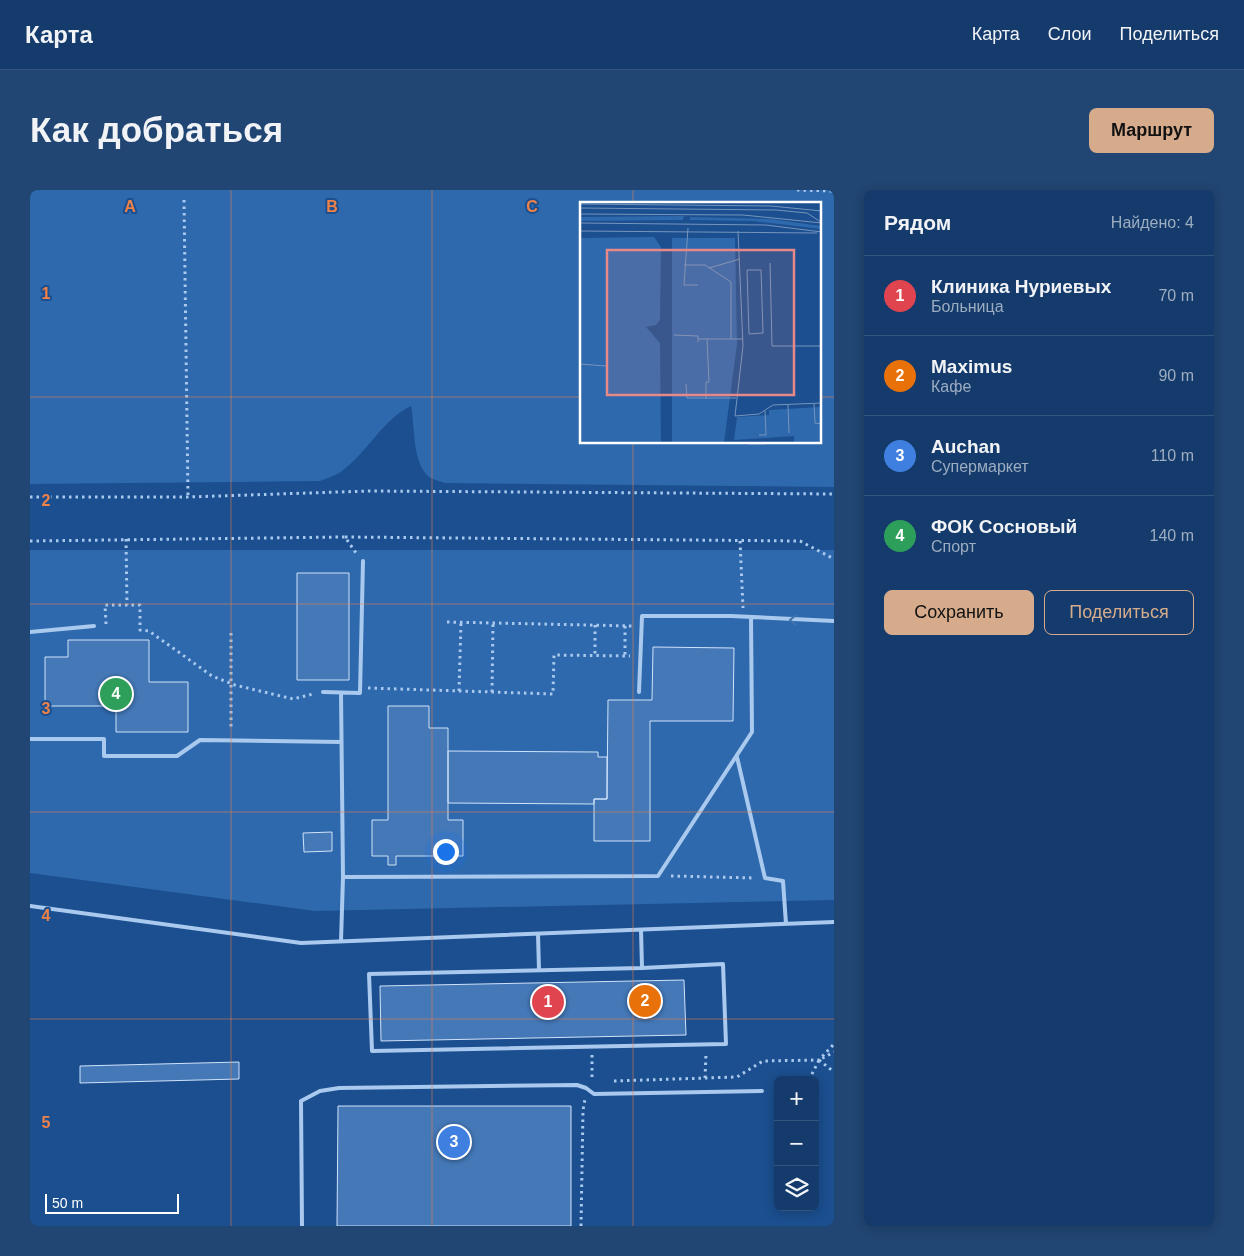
<!DOCTYPE html>
<html lang="ru">
<head>
<meta charset="utf-8">
<style>
  :root { --surface:#143b6b; --page:#214673; --text:#f1f3f6; --muted:#9dadc1; --line:#33557e; --accent:#d6ab8b }
  body { margin:0; font-family:Arial,sans-serif; background:var(--page); color:var(--text) }
  .controls { position:absolute; right:15px; bottom:15px; display:grid; overflow:hidden; border-radius:8px; box-shadow:0 2px 12px #0003 }
  .controls button { width:45px; height:45px; display:grid; place-items:center; padding:0; border:0; border-bottom:1px solid var(--line); background:var(--surface); color:var(--text); font:25px sans-serif }
  .scale { position:absolute; left:15px; bottom:12px; width:134px; box-sizing:border-box; padding-left:5px; border:2px solid #fff; border-top:0; font-size:14px; line-height:18px; white-space:nowrap; color:#fff; -webkit-text-stroke:4px #1b4f8f; paint-order:stroke }
  .you { position:absolute; left:415px; top:661px; width:18px; height:18px; margin:-12px; border:4px solid #fff; border-radius:50%; background:#1a73e8; box-shadow:0 0 0 8px #1a73e833 }
  .badge { display:grid; place-items:center; width:32px; height:32px; border-radius:50%; background:var(--accent); color:#fff; font-size:16px; font-weight:700 }
  .pin { position:absolute; translate:-50% -50%; border:2px solid #fff; box-shadow:0 1px 5px #0006 }
  .list { margin:0; padding:0; list-style:none }
  h2 { display:flex; justify-content:space-between; align-items:center; height:65px; margin:0; padding:0 20px; font-size:21px }
  h2 small { font-size:16px; font-weight:400; color:var(--muted) }
  .list li { display:grid; grid-template-columns:32px 1fr auto; gap:15px; align-items:center; box-sizing:border-box; height:80px; padding:0 20px; border-top:1px solid var(--line) }
  .list b { display:block; font-size:19px; white-space:nowrap }
  .list p { margin:0; font-size:16px; white-space:nowrap; color:var(--muted) }
  .list em { font-size:16px; font-style:normal; color:var(--muted) }
  .actions { display:flex; gap:10px; padding:15px 20px }
  .actions a { flex:1; padding:11px 0; border:1px solid var(--accent); border-radius:8px; text-align:center; font-size:18px; color:var(--accent) }
  .actions .main { background:var(--accent); color:#111 }
  .icon { flex:none; width:28px; height:28px; fill:none; stroke:currentColor; stroke-width:2; stroke-linecap:round; stroke-linejoin:round }
  .map { position:relative; flex:none; width:804px; height:1036px; overflow:hidden; border-radius:8px }
  header { display:flex; align-items:center; gap:30px; box-sizing:border-box; height:70px; padding:0 25px; background:var(--surface); border-bottom:1px solid var(--line) }
  header strong { font-size:24px }
  nav { display:flex; gap:28px; margin-inline-start:auto; font-size:18px }
  .intro { display:flex; align-items:center; justify-content:space-between; box-sizing:border-box; height:120px; padding:0 30px }
  h1 { margin:0; font-size:35px }
  .button { padding:12px 22px; border-radius:8px; background:var(--accent); color:#111; font-size:18px; font-weight:700 }
  main { display:flex; gap:30px; padding:0 30px }
  aside { flex:1; background:var(--surface); border-radius:8px; box-shadow:0 2px 12px #0003 }
  .map>svg:first-child { display:block }
  .green { fill:#2e69ad; fill-rule:evenodd }
  .building { fill:#4478b7; stroke:#cfe3fa }
  .lines { fill:none; stroke-linecap:round; stroke-linejoin:round }
  .path { stroke:#a9c9ee; stroke-width:3; stroke-dasharray:2.5 4; stroke-linecap:butt }
  .lane { stroke:#a9c9ee; stroke-width:4 }
  .oneway { stroke:#4674ac }
  .grid { fill:none; stroke:#ee8249; stroke-width:1; stroke-opacity:0.55 }
  .inset-road { fill:none; stroke:#7695bc; stroke-width:1 }
  .view { fill:#e88989; fill-opacity:0.15; stroke:#e88989; stroke-width:2.5 }
  .inset-edge { fill:none; stroke:#fff; stroke-width:2.5 }
  .grid-label { font-size:16px; text-anchor:middle; font-weight:bold; fill:#ee8249; stroke:#1b4f8f; stroke-width:4; stroke-linejoin:round; paint-order:stroke }
</style>
</head>
<body>
<header>
<strong>Карта</strong>
<nav><a>Карта</a><a>Слои</a><a>Поделиться</a></nav>
</header>
<div class="intro"><h1>Как добраться</h1><a class="button">Маршрут</a></div>
<main>
<div class="map">
<svg width="804" height="1036" viewBox="0 0 804 1036">
  <rect width="100%" height="100%" fill="#1b4f8f"/>
  <path class="green" d="M0 0H804V297L415 293C410 291 400 289 397 285 382 269 385 236 381 216 352 230 338 262 312 281 306 286 297 288 290 291L0 294ZM552 14H790V252H552Z
    M0 360H804V710L285 721 0 683Z"/>
  <path class="building" d="M267 383H319V490H267Z
    M38 450H119V492H158V542H86V516H15V467H38Z
    M623 457 704 458 703 531H620V651H564V609H577L578 510H622Z
    M358 516H399V538H418V630H433V666H366V675H358V666H342V630H358Z
    M418 561 568 562V567H577V609H564V614L418 613Z
    M302 642V661L274 662 273 643Z
    M654 790 656 845 351 851 350 796Z
    M209 872V889L50 893V876Z
    M308 916H541V1036H307Z"/>
  <g class="lines">
    <path class="path" d="M767 0 804 1
      M154 10 158 307
      M0 307H158L339 301 804 304
      M315 347 770 351 804 369
      M96 349 97 415
      M0 351 315 347 326 363
      M710 351 713 418
      M417 432 603 436
      M76 434 75 415H110V440L119 441 182 486 205 495 263 509 283 504
      M565 435V466
      M595 436V466
      M201 443V540
      M338 498 523 504 524 465 600 466
      M429 501 431 432
      M462 502 463 433
      M641 686 725 688
      M562 865V889
      M789 870 804 882
      M675 888 676 864
      M779 890 789 870 804 862
      M584 891 707 887 733 871 789 870 804 854
      M551 1036 553 920 555 909"/>
    <path class="lane" d="M0 442 64 436
      M293 502 330 503 333 371
      M609 502 612 426H701L804 431
      M311 503 313 687 311 751
      M0 549H74V566H147L170 550 311 552
      M707 567 735 688 753 691 756 734
      M313 687 628 686 722 542 721 428
      M0 716 271 753 804 732
      M611 740 612 778
      M508 744 509 780
      M693 774 696 854 342 861 339 784 612 778Z
      M272 1036 271 911 290 901 309 898 547 895 556 898 564 904 732 901"/>
  </g>
  <defs><path id="oneway-chevron" d="M-2-3.5L2.5 0L-2 3.5" fill="none" stroke-width="1.6" stroke-linecap="round" stroke-linejoin="round" transform="scale(1.25)"/></defs>
  <use class="oneway" href="#oneway-chevron" transform="translate(763 430) rotate(-178)"/>
  <path class="grid" d="M201 0V1036M402 0V1036M603 0V14M0 207H552M790 207H804M603 252V1036M0 414H804M0 622H804M0 829H804"/>
  <g transform="translate(550 12)">
    <rect width="241" height="241" fill="#1b4f8f"/>
    <path d="M104 14 103 18 0 19V15ZM110 15 191 17 241 24V27L173 19 110 18ZM74 35 81 45 80 118 76 123 66 125 80 141 81 241H0V36ZM92 36H155L157 142 144 241H92ZM241 205V241H214V234L154 238 157 215 189 213V208Z" fill="#2e69ad"/>
    <path class="inset-road" d="M0 2 191 4 242 9M0 6 196 8 227 11 241 20M0 12 163 13 242 21M0 21 186 23 242 30M108 26 104 83H118M0 29 237 31M158 29 163 144 155 214 179 212 193 203 242 201M190 61 192 144H242M104 63H125L151 80V137M129 66 160 57M167 68H181L183 131 169 132ZM94 133 118 134V140M118 137H163M0 162 26 164M106 182 107 196H156M126 197V180H129L127 137M234 202 235 221 242 222M208 203 209 231M179 233H186L185 209M168 242H185"/>
    <path class="view" d="M27 48H214V193H27Z"/>
    <rect width="241" height="241" class="inset-edge"/>
  </g>
  <g class="grid-label">
    <text x="100" y="22">A</text>
    <text x="302" y="22">B</text>
    <text x="502" y="22">C</text>
    <text x="16" y="109">1</text>
    <text x="16" y="316">2</text>
    <text x="16" y="524">3</text>
    <text x="16" y="731">4</text>
    <text x="16" y="938">5</text>
  </g>
</svg>
<div class="controls">
<button>+</button>
<button>−</button>
<button><svg class="icon" aria-label="layers" viewBox="0 0 24 24"><path d="M12 4l9 5-9 5-9-5zM3 14l9 5 9-5"/></svg></button>
</div>
<div class="scale">50 m</div>
<div class="you"></div>
<div class="pin badge" style="left:518px;top:812px;background:#e0444e">1</div>
<div class="pin badge" style="left:615px;top:811px;background:#e8710a">2</div>
<div class="pin badge" style="left:424px;top:952px;background:#3f7fe0">3</div>
<div class="pin badge" style="left:86px;top:504px;background:#2e9e5b">4</div>
</div>
<aside>
<h2>Рядом<small>Найдено: 4</small></h2>
<ul class="list">
<li><span class="badge" style="background:#e0444e">1</span><div><b>Клиника Нуриевых</b><p>Больница</p></div><em>70 m</em></li>
<li><span class="badge" style="background:#e8710a">2</span><div><b>Maximus</b><p>Кафе</p></div><em>90 m</em></li>
<li><span class="badge" style="background:#3f7fe0">3</span><div><b>Auchan</b><p>Супермаркет</p></div><em>110 m</em></li>
<li><span class="badge" style="background:#2e9e5b">4</span><div><b>ФОК Сосновый</b><p>Спорт</p></div><em>140 m</em></li>
</ul>
<div class="actions"><a class="main">Сохранить</a><a>Поделиться</a></div>
</aside>
</main>
</body>
</html>
